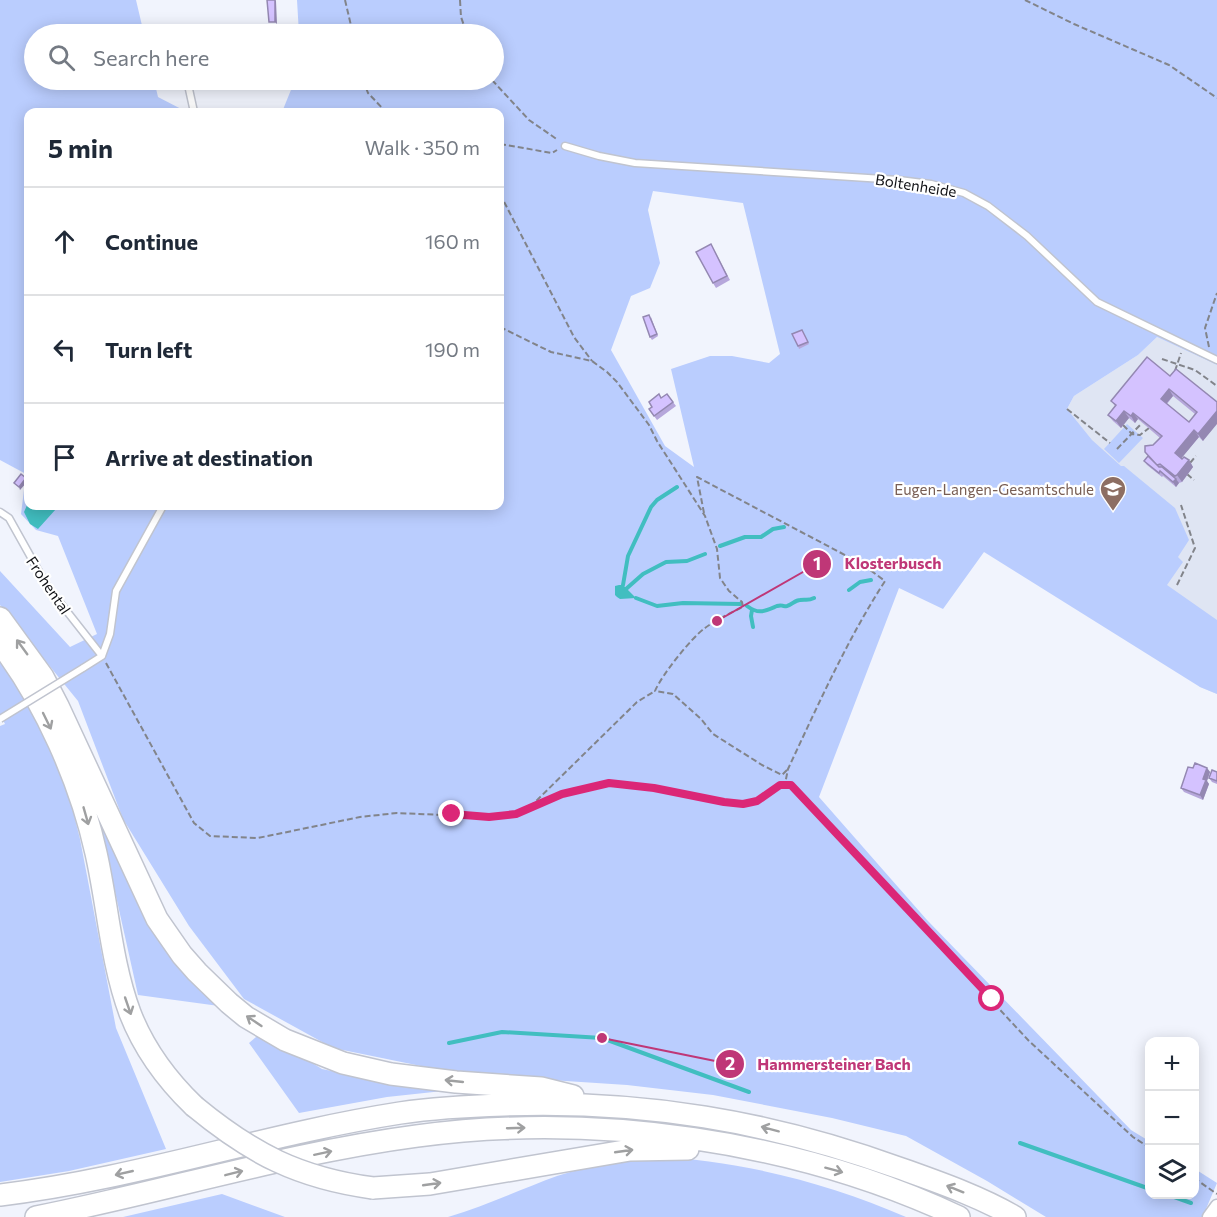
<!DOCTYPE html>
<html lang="en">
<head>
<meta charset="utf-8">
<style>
  :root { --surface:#fff; --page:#f2f2f3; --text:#1f2937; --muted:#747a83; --line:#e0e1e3 }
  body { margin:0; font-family:Commissioner,sans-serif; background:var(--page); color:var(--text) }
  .controls { position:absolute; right:18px; bottom:18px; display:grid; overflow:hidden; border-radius:12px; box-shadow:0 3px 15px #0003 }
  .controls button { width:54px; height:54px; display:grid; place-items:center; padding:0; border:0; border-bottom:2px solid var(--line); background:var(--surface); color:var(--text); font:30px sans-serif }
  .stop { position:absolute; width:18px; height:18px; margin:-14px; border:4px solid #db2777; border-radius:50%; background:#fff }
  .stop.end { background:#db2777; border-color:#fff; box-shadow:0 2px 6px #0008 }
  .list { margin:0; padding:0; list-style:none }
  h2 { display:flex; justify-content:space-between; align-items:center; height:78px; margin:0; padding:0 24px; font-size:26px }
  h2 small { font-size:20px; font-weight:400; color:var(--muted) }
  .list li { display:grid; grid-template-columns:39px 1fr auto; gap:18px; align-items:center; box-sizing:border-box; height:108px; padding:0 24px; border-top:2px solid var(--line) }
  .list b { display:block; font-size:22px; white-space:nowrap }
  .list em { font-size:20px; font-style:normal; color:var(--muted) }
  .icon { flex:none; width:33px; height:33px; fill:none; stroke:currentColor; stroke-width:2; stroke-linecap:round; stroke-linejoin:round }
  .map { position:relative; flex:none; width:1217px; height:1217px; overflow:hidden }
  .search { position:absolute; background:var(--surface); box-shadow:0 3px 15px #0003; left:24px; top:24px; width:480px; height:66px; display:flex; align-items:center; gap:15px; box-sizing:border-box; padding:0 21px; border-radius:33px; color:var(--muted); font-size:22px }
  .panel { position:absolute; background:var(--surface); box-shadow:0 3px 15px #0003; left:24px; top:108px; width:480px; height:402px; border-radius:12px }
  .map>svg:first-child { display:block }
  .built { fill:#dfe5f3 }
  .green { fill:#bacdfe; fill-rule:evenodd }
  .water { fill:#41bec0 }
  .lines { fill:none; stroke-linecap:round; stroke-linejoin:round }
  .stream { stroke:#41bec0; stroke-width:4 }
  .service-casing { stroke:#c0c4cf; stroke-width:9 }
  .minor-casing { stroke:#c0c4cf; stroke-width:15 }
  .motorway-casing { stroke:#c0c4cf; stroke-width:24 }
  .path { stroke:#82848a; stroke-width:2; stroke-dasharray:6 3; stroke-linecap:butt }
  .service { stroke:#fff; stroke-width:6 }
  .minor { stroke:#fff; stroke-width:12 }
  .motorway { stroke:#fff; stroke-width:21 }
  .service-bridge-casing { stroke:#c0c4cf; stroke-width:9; stroke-linecap:butt }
  .motorway-bridge-casing { stroke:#c0c4cf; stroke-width:24; stroke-linecap:butt }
  .service-bridge { stroke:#fff; stroke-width:6 }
  .motorway-bridge { stroke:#fff; stroke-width:21 }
  .wall { fill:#b6a7db; fill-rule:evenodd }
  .shaded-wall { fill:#9488b2 }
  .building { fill:#d4c2ff; stroke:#9488b2; stroke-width:1.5; fill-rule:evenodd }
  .oneway { stroke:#9fa0a1 }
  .route { stroke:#db2777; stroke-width:8 }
  .labels { text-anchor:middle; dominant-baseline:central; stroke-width:4.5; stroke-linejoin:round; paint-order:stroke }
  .street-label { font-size:15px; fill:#101115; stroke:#fff }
  .education-label { font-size:15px; fill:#785e54; stroke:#fff; text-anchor:end }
  .leader { fill:none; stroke:#bf3777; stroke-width:2 }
  .callout-dot { fill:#bf3777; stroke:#fff; stroke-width:2 }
  .mark-label { font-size:18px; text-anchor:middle; font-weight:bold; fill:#fff }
  .callout-label { font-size:16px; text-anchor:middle; font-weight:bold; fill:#bf3777; stroke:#fff; stroke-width:4.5; stroke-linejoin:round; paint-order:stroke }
</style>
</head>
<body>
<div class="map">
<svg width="1217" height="1217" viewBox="0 0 1217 1217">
  <rect width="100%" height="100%" fill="#f1f4fd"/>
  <path class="built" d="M1157 337 1217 365V694L1200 687 1034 473 1074 396 1138 355Z"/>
  <path class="green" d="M0 0H136L144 34H34V80H154L158 97 187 112H28V506H500V112H282L295 80H494V34H299L297 0H1217V365L1157 337 1138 355 1074 396 1067 409 1092 440 1121 466H1124L1175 508 1189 540 1178 557 1183 562 1167 585 1217 620V694L1200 687 984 552 943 609 899 588 819 797 927 920 1131 1130 1149 1141 1150 1194H1194L1195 1169 1217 1183 1206 1209 1215 1217H1046L987 1181 906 1136 832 1118 713 1095 627 1085 460 1074 333 1048 244 999 189 926 123 819 78 701 0 605V571L70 647 97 634 58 536 36 530 21 514 26 474 0 460ZM653 191 743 203 780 354 769 363 732 356H710L671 369 694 467 665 446 611 350 631 296 650 288 660 263 648 210Z
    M1127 424 1143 438 1119 463 1104 449Z
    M0 659 32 711 62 767 80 839 116 1028 166 1149 69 1171 0 1182V726L5 724 0 714Z
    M97 811 219 1006 138 995Z
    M262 1032 322 1069 384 1082 452 1090 387 1097 299 1113 249 1043Z
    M653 1156C740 1161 826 1182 906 1217H448C486 1206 521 1189 557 1176 588 1166 621 1161 653 1156Z
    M222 1194 285 1217H123Z"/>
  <path class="water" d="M28 503V506H62V509H56L38 529 30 524 24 512Z
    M619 585H623L636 598 620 599 617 597 615 595V586Z"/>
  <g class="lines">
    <path class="stream" d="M62 508 70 506
      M720 546 745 537H761L773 529 784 527
      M623 585 628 556 651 507 657 500 677 487
      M626 589 643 574 666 562 687 561 705 554
      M849 590 860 582 871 580
      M636 598 657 606 683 603 741 604
      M747 606C759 615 765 611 777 606 783 604 781 607 787 606 792 605 795 600 800 600 806 599 808 601 814 598
      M752 610 751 616 753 627
      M449 1043 502 1032 602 1038 749 1092
      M1020 1143 1150 1189
      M1166 1194 1191 1203"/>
    <g class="service-casing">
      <path id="service" d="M187 80 194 112
        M565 146 599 156 635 163 899 180 931 184 964 193 988 206 1027 236 1097 302 1217 360
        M0 512 9 518 47 586 102 656
        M102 656 110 634 116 591 163 506
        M83 668 102 656"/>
    </g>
    <g class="minor-casing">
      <path id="minor" d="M1209 1217 1217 1206"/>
    </g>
    <g class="motorway-casing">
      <path id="motorway" d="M0 618 43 677 58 706 157 919 182 955 197 972 229 1003 246 1017 285 1040 343 1063 391 1074 456 1082 541 1088 573 1096
        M0 643C45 702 80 781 96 853 108 906 111 962 130 1013 144 1049 167 1080 194 1106
        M373 1188 430 1184 630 1150 688 1149
        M0 1195C135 1179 265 1134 400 1113 434 1108 469 1106 504 1105 643 1100 769 1121 899 1168 938 1182 979 1196 1015 1217
        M36 1217C163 1192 288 1153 417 1136 595 1112 796 1140 959 1217"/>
    </g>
    <path class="path" d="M345 0 353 34
      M460 0 461 17 467 34
      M1025 0 1074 24 1169 65 1217 98
      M363 80 368 93 386 112
      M492 80 529 120 558 140
      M500 144 552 153 557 150
      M500 194 574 337 592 361
      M500 327 551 352 592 361 607 372 617 382 649 425 657 441 705 516 717 549 720 578 729 591 742 602 743 607C730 613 716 620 705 628 692 637 661 676 655 691L673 694 701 719 713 734 762 765 782 775 788 769
      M1209 347 1205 328 1217 293
      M1162 359 1195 370 1217 386
      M1175 371 1181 353
      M1067 409 1110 443
      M1123 425 1132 434 1140 435 1149 428
      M1117 449 1142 423
      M1190 463 1196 456
      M1187 474 1194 480
      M704 513 697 477 862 564 885 581C847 640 818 705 788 769L785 784
      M1177 585 1195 548 1181 505
      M106 663 194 823 210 836 258 838 360 817 397 813 489 817 517 814 562 794 609 783 654 788 725 802 743 804 757 801 780 785H791L1029 1041 1133 1137 1150 1148
      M530 807 637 702 655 691
      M1194 1178 1217 1194"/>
    <use href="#service" class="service"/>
    <use href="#minor" class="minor"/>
    <use href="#motorway" class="motorway"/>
    <g class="service-bridge-casing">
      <path id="service-bridge" d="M0 719 83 668"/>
    </g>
    <g class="motorway-bridge-casing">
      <path id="motorway-bridge" d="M194 1106C252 1154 299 1178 373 1188"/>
    </g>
    <use href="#service-bridge" class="service-bridge"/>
    <use href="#motorway-bridge" class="motorway-bridge"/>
  </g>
  <path class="wall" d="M213 80H229L216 84Z
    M711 244 730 280 716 288 713 283Z
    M651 317 658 336 652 340 650 337Z
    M802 330 809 344 799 349 798 346Z
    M1170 376 1217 402 1203 441 1199 437 1181 458 1189 460 1193 467 1182 482 1179 483 1176 487 1163 476 1162 477 1147 465 1144 461 1148 456 1145 452 1153 445 1160 438 1138 419 1135 423 1129 418 1121 428 1113 421 1108 415 1115 406 1111 401ZM1173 396 1195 414 1189 422 1167 404Z
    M667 394 676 406 657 420 649 409Z
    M1207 768 1210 772 1207 781 1209 784 1203 800 1184 792 1181 788Z
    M1217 772V784L1212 782 1209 778Z"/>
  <path class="shaded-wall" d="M275 0 276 1 277 24 275 22Z
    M1169 389 1173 396 1165 405 1161 399Z
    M1124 411 1129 418 1121 428 1116 421Z
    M1217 411V424L1203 441 1198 434Z
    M1133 413 1138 419 1135 423 1131 416Z
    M1194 430 1199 437 1180 460 1175 453Z
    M1189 460 1193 467 1182 482 1177 475Z
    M26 478 28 481 20 490 19 487Z
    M1176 479 1179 483 1176 487 1173 482Z
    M1207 768 1210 772 1207 781 1209 784 1203 800 1200 795 1203 779Z"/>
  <path class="building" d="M267 0H275V22H269Z
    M244 25 248 34H218Z
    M711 244 727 276 713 283 696 252Z
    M649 315 657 334 650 337 643 317Z
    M802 330 808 342 798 346 792 334Z
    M1147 357 1170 376 1176 369 1217 402V411L1198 434 1194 430 1175 453 1182 459 1184 457 1189 460 1177 475 1175 476 1160 464 1157 465 1145 452V446L1153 445 1162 436 1133 413 1131 416 1124 411 1116 421 1108 415 1116 405 1111 401ZM1169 389 1197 412 1189 422 1161 399Z
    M659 394 661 398 667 394 673 402 654 416 649 409 652 407 649 402Z
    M1148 456 1159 467H1162L1176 479 1173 482 1160 471 1159 473 1144 461Z
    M21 474 26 478 19 487 14 483Z
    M1195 763 1207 768 1203 779 1206 780 1200 795 1181 788 1188 767 1193 768Z
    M1212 770 1217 772V781L1209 778Z"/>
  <defs><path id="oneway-shaft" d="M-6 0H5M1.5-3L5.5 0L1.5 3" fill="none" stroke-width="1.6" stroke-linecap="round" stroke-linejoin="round" transform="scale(1.5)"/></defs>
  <g class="oneway">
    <use href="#oneway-shaft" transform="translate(22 647) rotate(-126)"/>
    <use href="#oneway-shaft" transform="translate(47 721) rotate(64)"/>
    <use href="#oneway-shaft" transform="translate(86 816) rotate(74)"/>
    <use href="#oneway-shaft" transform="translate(128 1006) rotate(71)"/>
    <use href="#oneway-shaft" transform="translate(254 1021) rotate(-146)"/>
    <use href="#oneway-shaft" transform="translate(454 1081) rotate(-174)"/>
    <use href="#oneway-shaft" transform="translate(516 1128) rotate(-2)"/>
    <use href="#oneway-shaft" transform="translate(770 1129) rotate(-165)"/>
    <use href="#oneway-shaft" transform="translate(624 1151) rotate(-8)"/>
    <use href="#oneway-shaft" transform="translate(323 1153) rotate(-12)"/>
    <use href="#oneway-shaft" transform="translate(834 1170) rotate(15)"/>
    <use href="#oneway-shaft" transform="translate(124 1173) rotate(167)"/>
    <use href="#oneway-shaft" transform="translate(234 1173) rotate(-14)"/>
    <use href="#oneway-shaft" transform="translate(432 1184) rotate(-8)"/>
    <use href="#oneway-shaft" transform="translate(955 1189) rotate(-158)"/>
  </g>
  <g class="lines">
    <path class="route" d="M452 814 489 817 516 814 562 794 609 783 654 788 724 802 743 804 757 801 780 785H791L992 999"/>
  </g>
  <defs>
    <g id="school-pin" transform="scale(1.35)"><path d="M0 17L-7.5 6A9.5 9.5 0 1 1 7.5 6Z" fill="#8d6e63" stroke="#fff"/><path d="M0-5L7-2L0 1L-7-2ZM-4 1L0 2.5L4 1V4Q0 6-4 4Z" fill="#fff"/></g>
  </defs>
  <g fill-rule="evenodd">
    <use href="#school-pin" x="1113" y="489"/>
  </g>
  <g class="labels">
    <g class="street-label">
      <text transform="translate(916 185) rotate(9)">Boltenheide</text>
      <text transform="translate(49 585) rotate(56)">Frohental</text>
    </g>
    <g class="education-label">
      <text x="1094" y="489">Eugen-Langen-Gesamtschule</text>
    </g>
  </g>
  <path class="leader" d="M717 621L817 564M602 1038L730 1064"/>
  <g class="callout-dot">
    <circle cx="717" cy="621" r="6"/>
    <circle cx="602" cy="1038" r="6"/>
    <circle cx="817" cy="564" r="15"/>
    <circle cx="730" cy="1064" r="15"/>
  </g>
  <g class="mark-label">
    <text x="817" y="570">1</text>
    <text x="730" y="1070">2</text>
  </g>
  <g class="callout-label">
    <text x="893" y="569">Klosterbusch</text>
    <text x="834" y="1070">Hammersteiner Bach</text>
  </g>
</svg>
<div class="controls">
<button>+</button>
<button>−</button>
<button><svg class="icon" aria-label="layers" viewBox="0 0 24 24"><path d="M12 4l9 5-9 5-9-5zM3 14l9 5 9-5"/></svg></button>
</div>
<div class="stop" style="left:992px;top:999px"></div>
<div class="stop end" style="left:452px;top:814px"></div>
<div class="search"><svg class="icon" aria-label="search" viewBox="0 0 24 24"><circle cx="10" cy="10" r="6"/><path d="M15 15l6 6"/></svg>Search here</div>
<section class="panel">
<h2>5 min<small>Walk · 350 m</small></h2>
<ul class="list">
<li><svg class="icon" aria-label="ahead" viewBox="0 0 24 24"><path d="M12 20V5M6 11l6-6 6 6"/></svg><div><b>Continue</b></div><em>160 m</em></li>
<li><svg class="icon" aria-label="left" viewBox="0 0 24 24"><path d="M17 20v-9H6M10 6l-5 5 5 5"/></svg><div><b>Turn left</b></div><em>190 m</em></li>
<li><svg class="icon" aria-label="arrive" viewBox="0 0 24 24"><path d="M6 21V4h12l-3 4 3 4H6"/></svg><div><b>Arrive at destination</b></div></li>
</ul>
</section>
</div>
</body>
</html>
